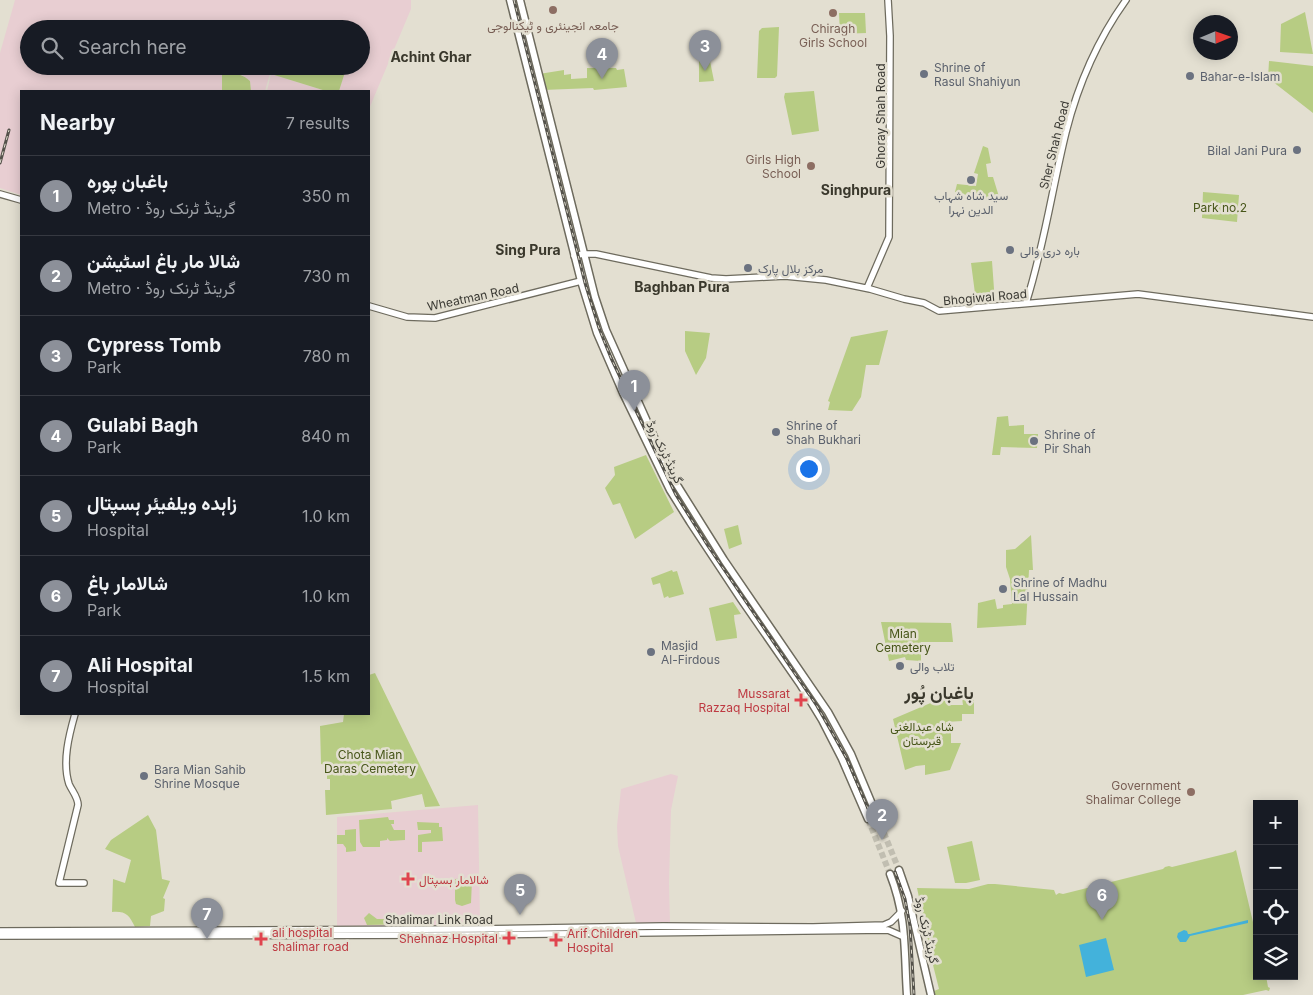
<!DOCTYPE html>
<html lang="en">
<head>
<meta charset="utf-8">
<style>
  :root { --surface:#171b24; --page:#20242c; --text:#f1f3f6; --muted:#9ea1a6; --line:#363941; --accent:#8c9099 }
  body { margin:0; font-family:Inter,Vazirmatn,sans-serif; background:var(--page); color:var(--text) }
  .controls { position:absolute; right:15px; bottom:15px; display:grid; overflow:hidden; border-radius:0px; box-shadow:0 2px 12px #0003 }
  .controls button { width:45px; height:45px; display:grid; place-items:center; padding:0; border:0; border-bottom:1px solid var(--line); background:var(--surface); color:var(--text); font:25px sans-serif }
  .compass { position:absolute; left:1193px; top:15px; width:45px; height:45px; border-radius:50%; background:var(--surface); box-shadow:0 2px 12px #0003; rotate:88deg }
  .you { position:absolute; left:808px; top:468px; width:18px; height:18px; margin:-12px; border:4px solid #fff; border-radius:50%; background:#1a73e8; box-shadow:0 0 0 8px #1a73e833 }
  .badge { display:grid; place-items:center; width:32px; height:32px; border-radius:50%; background:var(--accent); color:#fff; font-size:16px; font-weight:700 }
  .pin { position:absolute; translate:-50% -41px; filter:drop-shadow(0 1px 2px #0008) }
  .pin::after { content:''; position:absolute; top:26px; width:18px; height:15px; background:inherit; clip-path:polygon(0 0,100% 0,50% 100%) }
  .list { margin:0; padding:0; list-style:none }
  h2 { display:flex; justify-content:space-between; align-items:center; height:65px; margin:0; padding:0 20px; font-size:21px }
  h2 small { font-size:16px; font-weight:400; color:var(--muted) }
  .list li { display:grid; grid-template-columns:32px 1fr auto; gap:15px; align-items:center; box-sizing:border-box; height:80px; padding:0 20px; border-top:1px solid var(--line) }
  .list b { display:block; font-size:19px; white-space:nowrap }
  .list p { margin:0; font-size:16px; white-space:nowrap; color:var(--muted) }
  .list em { font-size:16px; font-style:normal; color:var(--muted) }
  .icon { flex:none; width:28px; height:28px; fill:none; stroke:currentColor; stroke-width:2; stroke-linecap:round; stroke-linejoin:round }
  .map { position:relative; flex:none; width:1313px; height:995px; overflow:hidden }
  .search { position:absolute; background:var(--surface); box-shadow:0 2px 12px #0003; left:20px; top:20px; width:350px; height:55px; display:flex; align-items:center; gap:12px; box-sizing:border-box; padding:0 18px; border-radius:28px; color:var(--muted); font-size:19px }
  .panel { position:absolute; background:var(--surface); box-shadow:0 2px 12px #0003; left:20px; top:90px; width:350px; height:625px; border-radius:0px }
  .map>svg:first-child { display:block }
  .industrial { fill:#e8ced2 }
  .green { fill:#b7cc83 }
  .water { fill:#43b2db }
  .lines { fill:none; stroke-linecap:round; stroke-linejoin:round }
  .primary-tunnel { stroke:#c1beb1; stroke-width:6; stroke-dasharray:6 3; stroke-linecap:butt }
  .secondary-casing { stroke:#6e6b5e; stroke-width:8 }
  .primary-casing { stroke:#6e6b5e; stroke-width:9 }
  .secondary { stroke:#fff; stroke-width:5.5 }
  .primary { stroke:#fff; stroke-width:6 }
  .rail-casing { stroke:#54524b; stroke-width:3 }
  .rail { stroke:#e3dfd1; stroke-width:1; stroke-dasharray:4; stroke-linecap:butt }
  .education-dot { fill:#8d6e63; stroke:#e3dfd1; stroke-width:2 }
  .worship-dot { fill:#6b7280; stroke:#e3dfd1; stroke-width:2 }
  .health-dot { fill:#e0444e; stroke:#e3dfd1; stroke-width:2 }
  .labels { text-anchor:middle; dominant-baseline:central; stroke-width:5; stroke-linejoin:round; paint-order:stroke }
  .education-label { font-size:12px; fill:#785e54; stroke:#e3dfd1 }
  .worship-label { font-size:12px; fill:#5b616d; stroke:#e3dfd1; text-anchor:start }
  .street-label { font-size:12px; fill:#3a3933; stroke:#e3dfd1 }
  .park-label { font-size:12px; fill:#475619; stroke:#e3dfd1 }
  .health-label { font-size:12px; fill:#be3a42; stroke:#e3dfd1; text-anchor:start }
  .neighbourhood-label { font-size:14px; font-weight:bold; fill:#3a382c; stroke:#e3dfd1 }
  .district-label { font-size:18px; font-weight:bold; fill:#3a382c; stroke:#e3dfd1 }
</style>
</head>
<body>
<div class="map">
<svg width="1313" height="995" viewBox="0 0 1313 995">
  <rect width="100%" height="100%" fill="#e3dfd1"/>
  <path class="industrial" d="M15 0H411V9L369 109V91H339L346 69 345 66H361V29H29V66H272L265 91H251L250 81 241 74H222V91H21V195L0 188V53Z
    M271 74 326 91H267Z
    M671 774 678 776 671 810 669 883 670 924 636 923 618 846 617 826 621 789Z
    M478 805 480 925 337 926V817Z"/>
  <path class="green" d="M1305 12 1313 54 1280 52 1281 24Z
    M839 13H865L866 33 840 34Z
    M779 27 777 76 775 78H757L759 31 762 28Z
    M699 61H710L714 81 699 82Z
    M1269 61 1313 66V113L1268 78Z
    M273 66H345L346 69 339 91H326L271 74Z
    M587 68H616L617 70 624 69 627 87 594 90 593 88 543 90 539 74 564 70V75L571 74V79L587 78Z
    M222 74C234 74 242 73 250 81L251 91H222Z
    M814 91 819 131 792 135 784 97 785 93Z
    M983 146 988 148 991 163 986 164 988 177H993L1000 200 998 203 955 192 957 184 976 186 978 174 974 173Z
    M1203 192 1239 195 1237 222 1202 218Z
    M992 261 995 303 978 304 976 301 971 263Z
    M888 330 879 365H866L861 397 852 411 828 410 830 402 828 401 851 337Z
    M685 331 710 333 706 358 696 375 685 351Z
    M1008 416 1009 426 1024 425V434H1038L1037 448 1001 447 1000 455H992L997 417Z
    M646 455 674 512 635 539 620 503 613 505 605 488 615 475 614 467Z
    M738 525 742 544 729 549 724 529Z
    M1031 535 1033 570H1029L1026 625 977 628 978 603 995 599 997 609 1003 608V605L1012 604 1010 579 1006 567V550L1015 549Z
    M672 570 673 572 677 571 684 594 669 598 668 596 664 598 660 583 653 585 651 578Z
    M733 602 741 614 734 615C734 623 737 630 737 638L716 641 709 608Z
    M881 622 951 623 953 642H921V661L906 660 905 657 889 661Z
    M375 673 440 806 425 807 422 794 391 801 392 809 326 815 325 790H330V779H327V765L321 764 320 726 343 722 344 714H369V675Z
    M947 696 948 705H963L962 698H974V714H962V721L946 722V733H951V743H961L950 770 925 775V765L916 766 905 770 893 719Z
    M148 815 156 830 162 879 170 881 163 898 165 899 164 911 151 916 150 926 135 927C129 915 126 911 112 912L113 879 125 883 131 860 105 849 111 840Z
    M388 817 389 820H394V824H391L394 830H405V840L390 841 387 838V840L380 841V847H363L360 842 359 820Z
    M417 822 439 823V827H442L443 841 422 842V852H418V835L431 833V830H418Z
    M356 829V851L346 852V848L343 844H337V835H345V830Z
    M972 841 980 880 966 883H955L947 847Z
    M1236 850 1257 939V976H1266L1268 987 1270 988 1269 991 1266 990 1243 995H935L934 991 939 989 924 929 922 926 924 924 920 911H922L917 888 969 889 988 884H995L1054 890 1056 895 1059 893 1063 894 1163 869 1165 867 1169 866 1172 867 1233 852Z
    M455 879 468 878 472 880 471 903 462 906 456 904 455 900Z
    M369 913 377 919H414V924L367 925 364 918Z"/>
  <path class="water" d="M1248 920V923L1190 936 1186 942H1180L1177 937 1178 933 1184 930 1187 931 1188 934H1190Z
    M1106 938 1114 970 1086 977 1079 945Z"/>
  <g class="lines">
    <path class="primary-tunnel" d="M877 816 899 870
      M868 819 890 874"/>
    <g class="secondary-casing">
      <path id="secondary" d="M0 194 21 200
        M574 256 583 254H596L711 278 726 279 785 276 826 280 870 289 904 299 924 303 939 311 1138 294 1313 317
        M867 288 889 237 890 36 888 0
        M1026 303C1044 247 1052 189 1066 132 1078 85 1098 39 1126 0
        M369 306 407 317 435 318 581 281
        M75 714C69 735 62 762 69 784 72 791 78 797 78 805L59 883H84
        M0 931 475 929 663 926 813 927 884 925 891 922 902 911
        M0 936 475 935 888 930 904 937"/>
    </g>
    <g class="primary-casing">
      <path id="primary" d="M510 0 581 281 597 333 623 393 670 490 690 522 741 599 800 684 822 720 842 759 868 819
        M520 0 595 297 606 330 672 477 724 560 828 712 851 754 877 816
        M899 870 908 896 931 995
        M890 874C907 917 904 951 907 995"/>
    </g>
    <use href="#secondary" class="secondary"/>
    <use href="#primary" class="primary"/>
    <g class="rail-casing">
      <path id="rail" d="M514 0 585 283 599 328 611 358 676 495 708 546 817 706 847 759 872 818
        M0 163 9 130
        M895 872 905 899 910 926 914 995"/>
    </g>
    <use href="#rail" class="rail"/>
  </g>
  <g class="education-dot">
    <circle cx="553" cy="10" r="5"/>
    <circle cx="833" cy="13" r="5"/>
    <circle cx="811" cy="166" r="5"/>
    <circle cx="1191" cy="792" r="5"/>
  </g>
  <g class="worship-dot">
    <circle cx="924" cy="74" r="5"/>
    <circle cx="1190" cy="76" r="5"/>
    <circle cx="1297" cy="150" r="5"/>
    <circle cx="971" cy="180" r="5"/>
    <circle cx="1010" cy="250" r="5"/>
    <circle cx="748" cy="268" r="5"/>
    <circle cx="776" cy="432" r="5"/>
    <circle cx="1034" cy="441" r="5"/>
    <circle cx="1003" cy="589" r="5"/>
    <circle cx="651" cy="652" r="5"/>
    <circle cx="900" cy="666" r="5"/>
    <circle cx="144" cy="776" r="5"/>
  </g>
  <g class="health-dot">
    <path d="M798.5 692.5h5v5h5v5h-5v5h-5v-5h-5v-5h5z"/>
    <path d="M405.5 871.5h5v5h5v5h-5v5h-5v-5h-5v-5h5z"/>
    <path d="M506.5 930.5h5v5h5v5h-5v5h-5v-5h-5v-5h5z"/>
    <path d="M258.5 931.5h5v5h5v5h-5v5h-5v-5h-5v-5h5z"/>
    <path d="M553.5 932.5h5v5h5v5h-5v5h-5v-5h-5v-5h5z"/>
  </g>
  <g class="labels">
    <g class="education-label">
      <text x="553" y="25">جامعہ انجینئری و ٹیکنالوجی</text>
      <text x="833" y="28">Chiragh<tspan x="833" dy="14">Girls School</tspan></text>
      <text x="801" y="159" text-anchor="end">Girls High<tspan x="801" dy="14">School</tspan></text>
      <text x="1181" y="785" text-anchor="end">Government<tspan x="1181" dy="14">Shalimar College</tspan></text>
    </g>
    <g class="worship-label">
      <text x="934" y="67">Shrine of<tspan x="934" dy="14">Rasul Shahiyun</tspan></text>
      <text x="1200" y="76">Bahar-e-Islam</text>
      <text x="1287" y="150" text-anchor="end">Bilal Jani Pura</text>
      <text x="971" y="195" text-anchor="middle">سید شاہ شہاب<tspan x="971" dy="14">الدین نہرا</tspan></text>
      <text x="1020" y="250">بارہ دری والی</text>
      <text x="758" y="268">مرکز بلال پارک</text>
      <text x="786" y="425">Shrine of<tspan x="786" dy="14">Shah Bukhari</tspan></text>
      <text x="1044" y="434">Shrine of<tspan x="1044" dy="14">Pir Shah</tspan></text>
      <text x="1013" y="582">Shrine of Madhu<tspan x="1013" dy="14">Lal Hussain</tspan></text>
      <text x="661" y="645">Masjid<tspan x="661" dy="14">Al-Firdous</tspan></text>
      <text x="910" y="666">تلاب والی</text>
      <text x="154" y="769">Bara Mian Sahib<tspan x="154" dy="14">Shrine Mosque</tspan></text>
    </g>
    <g class="street-label">
      <text transform="translate(880 116) rotate(-90)">Ghoray Shah Road</text>
      <text transform="translate(1054 145) rotate(-76)">Sher Shah Road</text>
      <text transform="translate(473 297) rotate(-12)">Wheatman Road</text>
      <text transform="translate(985 297) rotate(-5)">Bhogiwal Road</text>
      <text transform="translate(665 452) rotate(64)">گرینڈ ٹرنک روڈ</text>
      <text x="439" y="919">Shalimar Link Road</text>
      <text transform="translate(927 930) rotate(77)">گرینڈ ٹرنک روڈ</text>
    </g>
    <g class="park-label">
      <text x="1220" y="207">Park no.2</text>
      <text x="903" y="633">Mian<tspan x="903" dy="14">Cemetery</tspan></text>
      <text x="922" y="726">شاہ عبدالغنی<tspan x="922" dy="14">قبرستان</tspan></text>
      <text x="370" y="754">Chota Mian<tspan x="370" dy="14">Daras Cemetery</tspan></text>
    </g>
    <g class="health-label">
      <text x="790" y="693" text-anchor="end">Mussarat<tspan x="790" dy="14">Razzaq Hospital</tspan></text>
      <text x="419" y="879">شالامار ہسپتال</text>
      <text x="272" y="932">ali hospital<tspan x="272" dy="14">shalimar road</tspan></text>
      <text x="567" y="933">Arif Children<tspan x="567" dy="14">Hospital</tspan></text>
      <text x="498" y="938" text-anchor="end">Shehnaz Hospital</text>
    </g>
    <g class="neighbourhood-label">
      <text x="431" y="56">Achint Ghar</text>
      <text x="856" y="189">Singhpura</text>
      <text x="528" y="249">Sing Pura</text>
      <text x="682" y="286">Baghban Pura</text>
    </g>
    <g class="district-label">
      <text x="939" y="692">باغبان پُور</text>
    </g>
  </g>
</svg>
<div class="controls">
<button>+</button>
<button>−</button>
<button><svg class="icon" aria-label="locate" viewBox="0 0 24 24"><circle cx="12" cy="12" r="6"/><path d="M12 2v4M12 18v4M2 12h4M18 12h4"/></svg></button>
<button><svg class="icon" aria-label="layers" viewBox="0 0 24 24"><path d="M12 4l9 5-9 5-9-5zM3 14l9 5 9-5"/></svg></button>
</div>
<svg class="compass" viewBox="-18 -18 36 36"><path d="M0-13l5 13h-10z" fill="#e53935"/><path d="M0 13l5-13h-10z" fill="#9ea1a6"/></svg>
<div class="you"></div>
<div class="pin badge" style="left:634px;top:411px">1</div>
<div class="pin badge" style="left:882px;top:840px">2</div>
<div class="pin badge" style="left:705px;top:71px">3</div>
<div class="pin badge" style="left:602px;top:79px">4</div>
<div class="pin badge" style="left:520px;top:915px">5</div>
<div class="pin badge" style="left:1102px;top:920px">6</div>
<div class="pin badge" style="left:207px;top:939px">7</div>
<div class="search"><svg class="icon" aria-label="search" viewBox="0 0 24 24"><circle cx="10" cy="10" r="6"/><path d="M15 15l6 6"/></svg>Search here</div>
<section class="panel">
<h2>Nearby<small>7 results</small></h2>
<ul class="list">
<li><span class="badge">1</span><div><b>باغبان پورہ</b><p>Metro · گرینڈ ٹرنک روڈ</p></div><em>350 m</em></li>
<li><span class="badge">2</span><div><b>شالا مار باغ اسٹیشن</b><p>Metro · گرینڈ ٹرنک روڈ</p></div><em>730 m</em></li>
<li><span class="badge">3</span><div><b>Cypress Tomb</b><p>Park</p></div><em>780 m</em></li>
<li><span class="badge">4</span><div><b>Gulabi Bagh</b><p>Park</p></div><em>840 m</em></li>
<li><span class="badge">5</span><div><b>زاہدہ ویلفیئر ہسپتال</b><p>Hospital</p></div><em>1.0 km</em></li>
<li><span class="badge">6</span><div><b>شالامار باغ</b><p>Park</p></div><em>1.0 km</em></li>
<li><span class="badge">7</span><div><b>Ali Hospital</b><p>Hospital</p></div><em>1.5 km</em></li>
</ul>
</section>
</div>
</body>
</html>
